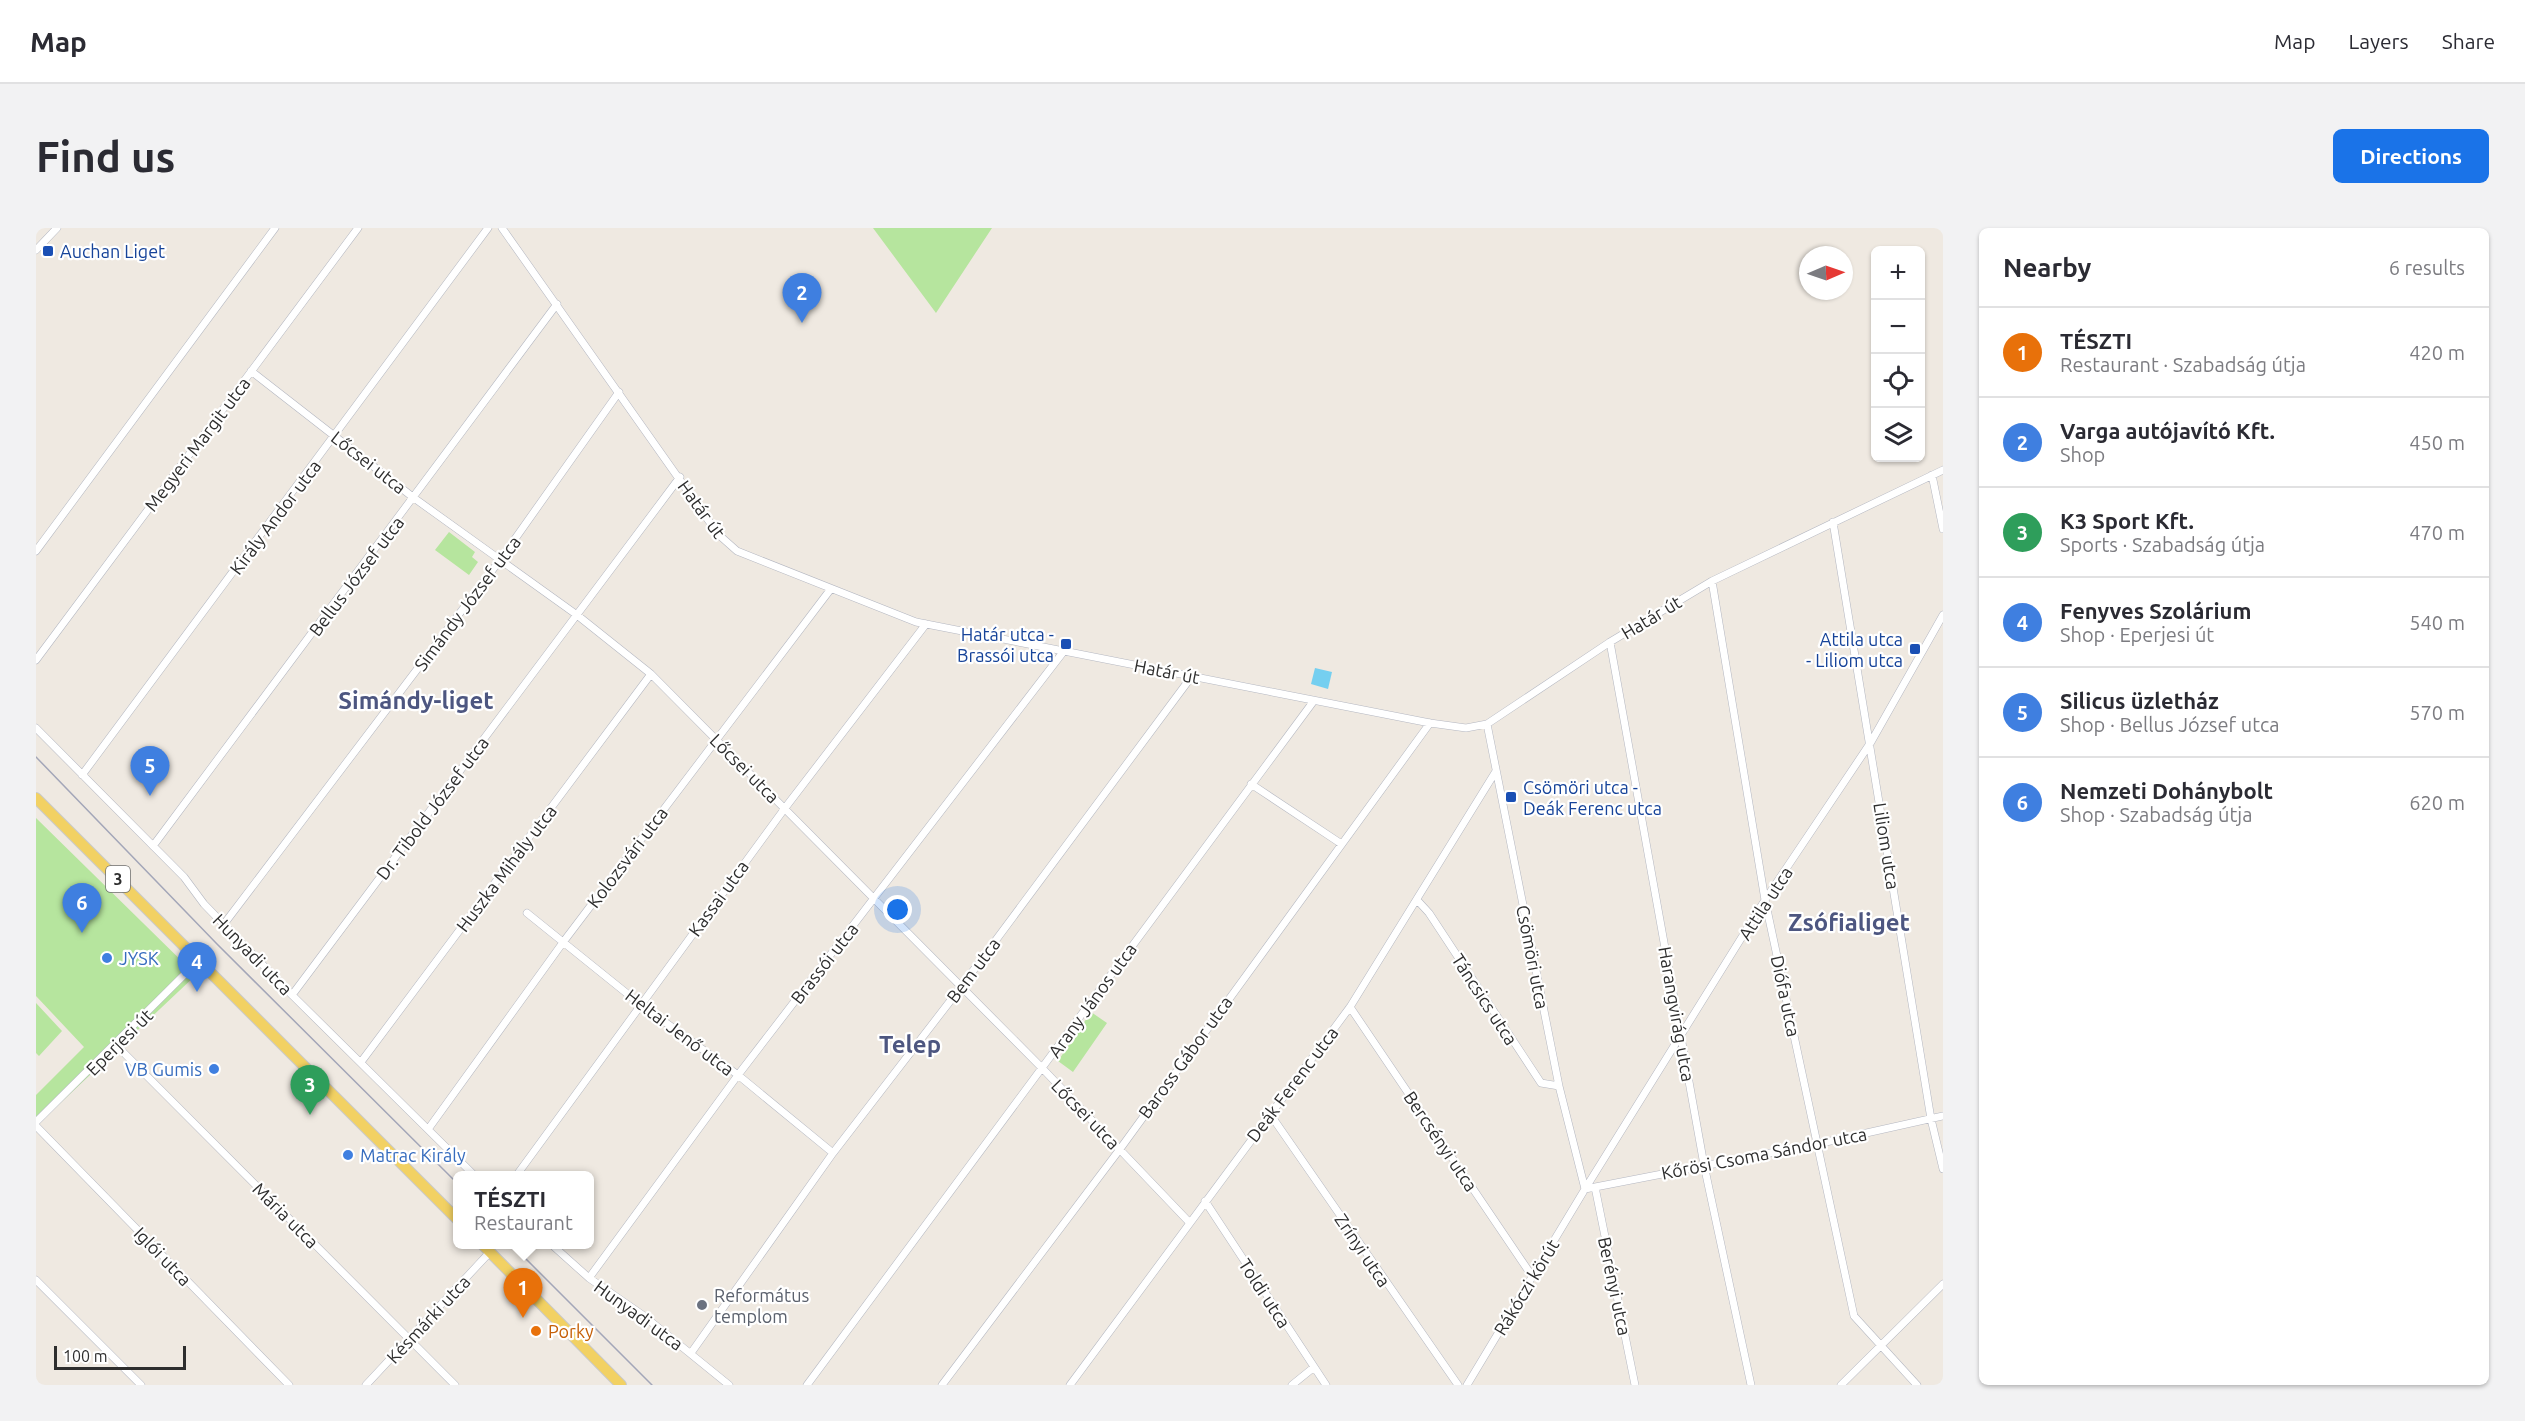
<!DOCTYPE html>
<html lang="en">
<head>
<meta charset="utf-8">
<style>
  :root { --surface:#fff; --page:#f2f2f3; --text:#2b2b33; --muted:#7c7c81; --line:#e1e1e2; --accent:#1a73e8 }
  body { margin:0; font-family:Ubuntu,sans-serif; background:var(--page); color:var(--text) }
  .controls { position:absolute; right:18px; top:18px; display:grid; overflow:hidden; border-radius:9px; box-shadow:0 2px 4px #0004 }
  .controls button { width:54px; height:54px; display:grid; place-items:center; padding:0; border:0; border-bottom:2px solid var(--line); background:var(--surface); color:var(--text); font:30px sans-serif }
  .compass { position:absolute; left:1763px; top:18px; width:54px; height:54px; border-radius:50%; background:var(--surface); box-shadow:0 2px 4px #0004; rotate:88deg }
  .scale { position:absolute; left:18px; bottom:15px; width:132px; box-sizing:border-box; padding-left:6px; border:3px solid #2e2e2e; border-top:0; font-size:16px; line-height:21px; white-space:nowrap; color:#2e2e2e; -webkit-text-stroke:4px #fff; paint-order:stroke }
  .you { position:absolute; left:862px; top:682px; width:21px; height:21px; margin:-15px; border:4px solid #fff; border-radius:50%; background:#1a73e8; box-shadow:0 0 0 9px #1a73e833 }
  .badge { display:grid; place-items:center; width:39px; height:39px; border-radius:50%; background:var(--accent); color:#fff; font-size:20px; font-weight:700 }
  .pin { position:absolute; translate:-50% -50px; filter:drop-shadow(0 2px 3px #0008) }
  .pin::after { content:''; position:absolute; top:32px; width:21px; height:18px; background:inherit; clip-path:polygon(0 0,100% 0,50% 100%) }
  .popup { position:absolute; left:417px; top:943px; width:141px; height:78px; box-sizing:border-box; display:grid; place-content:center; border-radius:9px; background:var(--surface); filter:drop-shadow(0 2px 4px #0005); font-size:20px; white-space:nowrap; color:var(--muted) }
  .popup b { font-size:22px; color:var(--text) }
  .popup::after { content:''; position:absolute; left:50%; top:100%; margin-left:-12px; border:12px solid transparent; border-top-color:var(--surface) }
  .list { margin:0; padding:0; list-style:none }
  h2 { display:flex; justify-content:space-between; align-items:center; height:78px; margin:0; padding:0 24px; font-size:26px }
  h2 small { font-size:20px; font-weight:400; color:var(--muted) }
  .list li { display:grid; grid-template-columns:39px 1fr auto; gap:18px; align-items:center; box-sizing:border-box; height:90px; padding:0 24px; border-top:2px solid var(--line) }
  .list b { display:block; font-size:22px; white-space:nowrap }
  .list p { margin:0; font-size:20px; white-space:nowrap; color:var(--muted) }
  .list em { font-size:20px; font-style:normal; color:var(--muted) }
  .icon { flex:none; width:33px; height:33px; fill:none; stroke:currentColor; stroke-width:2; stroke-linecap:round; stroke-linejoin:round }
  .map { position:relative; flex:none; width:1907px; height:1157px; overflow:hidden; border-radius:9px }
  header { display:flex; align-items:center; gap:36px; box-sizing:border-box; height:84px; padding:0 30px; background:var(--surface); border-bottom:2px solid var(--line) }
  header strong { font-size:28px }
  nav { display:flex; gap:33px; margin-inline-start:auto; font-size:21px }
  .intro { display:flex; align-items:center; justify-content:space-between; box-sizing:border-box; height:144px; padding:0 36px }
  h1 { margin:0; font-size:42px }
  .button { padding:15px 27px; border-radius:9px; background:var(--accent); color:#fff; font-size:21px; font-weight:700 }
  main { display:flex; gap:36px; padding:0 36px }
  aside { flex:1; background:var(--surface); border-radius:9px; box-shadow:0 2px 4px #0004 }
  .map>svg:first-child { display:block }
  .green { fill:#b6e59e }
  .water { fill:#75cff0 }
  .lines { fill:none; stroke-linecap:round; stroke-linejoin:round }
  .minor-casing { stroke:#b4b7c1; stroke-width:8 }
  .primary-casing { stroke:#c9c9c9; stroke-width:12 }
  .minor { stroke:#fff; stroke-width:7 }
  .primary { stroke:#f2d163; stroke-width:10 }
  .tram { stroke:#a3a6b8; stroke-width:1.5 }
  .transit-dot { fill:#1a4fb4; stroke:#fff; stroke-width:2 }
  .shop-dot { fill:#3f7fe0; stroke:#fff; stroke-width:2 }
  .worship-dot { fill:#6b7280; stroke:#fff; stroke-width:2 }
  .food-dot { fill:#e8710a; stroke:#fff; stroke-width:2 }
  .labels { text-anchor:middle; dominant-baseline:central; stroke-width:4.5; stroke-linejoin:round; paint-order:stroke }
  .shield { fill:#fff; stroke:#6d6d6d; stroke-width:1.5 }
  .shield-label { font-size:16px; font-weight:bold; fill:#2e2e2e }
  .transit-label { font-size:18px; fill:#164399; stroke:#fff; text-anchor:start }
  .street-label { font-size:18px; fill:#2e2e2e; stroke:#fff }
  .shop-label { font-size:18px; fill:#366cbe; stroke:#fff; text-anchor:start }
  .worship-label { font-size:18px; fill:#5b616d; stroke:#fff; text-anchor:start }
  .food-label { font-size:18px; fill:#c56008; stroke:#fff; text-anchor:start }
  .district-label { font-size:24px; font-weight:bold; fill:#4d5680; stroke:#fff }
</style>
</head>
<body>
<header>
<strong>Map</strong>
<nav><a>Map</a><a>Layers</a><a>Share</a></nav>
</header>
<div class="intro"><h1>Find us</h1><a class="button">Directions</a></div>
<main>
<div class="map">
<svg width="1907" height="1157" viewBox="0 0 1907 1157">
  <rect width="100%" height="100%" fill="#efe9e1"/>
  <path class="green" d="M837 0H956L900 85Z
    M413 304 439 324 436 329 442 334 433 347 399 322Z
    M0 590 160 747 0 898V867L48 819 0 768Z
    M0 775 26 803 3 828 0 825Z
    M1055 784 1071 795 1037 844 1022 833Z"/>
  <path class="water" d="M1279 440 1296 444 1292 461 1275 456Z"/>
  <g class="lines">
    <g class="minor-casing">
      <path id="minor" d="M466 0 670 289 683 307 701 323 880 394 1394 495 1430 500 1451 496 1574 414 1676 353 1907 242
        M0 22 21 0
        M215 143 378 270 541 387 615 446 1006 840 1153 994
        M1896 247 1907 301
        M1797 294 1895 891 1907 941
        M0 323 239 0
        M1676 353 1729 672 1818 1088 1881 1157
        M1574 414 1668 937 1715 1157
        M0 432 322 0
        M1451 496 1523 858 1549 961
        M0 500 148 649 168 676 256 767 439 948
        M46 547 452 0
        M1215 556 1304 615
        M117 618 521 76
        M1382 673 1393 685 1505 855 1523 858
        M491 685 604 776 702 847 797 925
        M188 696 464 332 583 164
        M256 767 644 249
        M1314 779 1496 1048
        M80 817 419 1157
        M325 834 615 446
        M1234 886 1422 1157
        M0 894 163 732
        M0 898 253 1157
        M393 900 528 713 794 362
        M480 948 749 580 890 396
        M1559 959 1599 1157
        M1549 961 1781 916 1907 888
        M1169 973 1290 1157
        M515 1016 553 1050 608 1088 693 1157
        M553 1050 702 847 1028 423
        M0 1052 105 1157
        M655 1125 797 925 925 759 1156 448
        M330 1157 454 1024
        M771 1157 1277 474
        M906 1157 1084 921 1394 495
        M1034 1157 1314 779 1460 543
        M1256 1157 1277 1140
        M1431 1157 1549 961 1729 672 1835 514 1907 387
        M1805 1157 1907 1056"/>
    </g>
    <g class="primary-casing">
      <path id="primary" d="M0 570 421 991
        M446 1016 585 1157"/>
    </g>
    <use href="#minor" class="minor"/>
    <use href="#primary" class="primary"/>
    <path class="tram" d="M0 529 181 716 421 955
      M475 1016 616 1157"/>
  </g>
  <g class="transit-dot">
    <rect x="6" y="17" width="12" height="12" rx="3"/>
    <rect x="1024" y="410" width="12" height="12" rx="3"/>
    <rect x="1873" y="415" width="12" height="12" rx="3"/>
    <rect x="1469" y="563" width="12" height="12" rx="3"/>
  </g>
  <g class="shop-dot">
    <circle cx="71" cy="730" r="6"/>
    <circle cx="178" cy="841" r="6"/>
    <circle cx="312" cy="927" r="6"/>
  </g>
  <circle class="worship-dot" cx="666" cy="1077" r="6"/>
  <circle class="food-dot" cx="500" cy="1103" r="6"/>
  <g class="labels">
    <rect class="shield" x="70" y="638" width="24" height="26" rx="4.5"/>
    <g class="shield-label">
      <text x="82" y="651">3</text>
    </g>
    <g class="transit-label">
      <text x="24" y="23">Auchan Liget</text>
      <text x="1018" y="406" text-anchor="end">Határ utca -<tspan x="1018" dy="21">Brassói utca</tspan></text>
      <text x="1867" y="411" text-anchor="end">Attila utca<tspan x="1867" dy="21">- Liliom utca</tspan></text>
      <text x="1487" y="559">Csömöri utca -<tspan x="1487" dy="21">Deák Ferenc utca</tspan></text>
    </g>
    <g class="street-label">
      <text transform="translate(161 216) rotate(-53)">Megyeri Margit utca</text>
      <text transform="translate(333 234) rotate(38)">Lőcsei utca</text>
      <text transform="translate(666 281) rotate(54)">Határ út</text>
      <text transform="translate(239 289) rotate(-53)">Király Andor utca</text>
      <text transform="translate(320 348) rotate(-53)">Bellus József utca</text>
      <text transform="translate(431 375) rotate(-53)">Simándy József utca</text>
      <text transform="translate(1615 389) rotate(-31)">Határ út</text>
      <text transform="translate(1131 443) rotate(11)">Határ út</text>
      <text transform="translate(709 540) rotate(45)">Lőcsei utca</text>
      <text transform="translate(396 580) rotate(-53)">Dr. Tibold József utca</text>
      <text transform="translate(1851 618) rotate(81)">Liliom utca</text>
      <text transform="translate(591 629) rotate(-53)">Kolozsvári utca</text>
      <text transform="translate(470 640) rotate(-53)">Huszka Mihály utca</text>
      <text transform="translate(682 670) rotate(-54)">Kassai utca</text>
      <text transform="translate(1729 675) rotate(-57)">Attila utca</text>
      <text transform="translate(217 726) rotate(46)">Hunyadi utca</text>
      <text transform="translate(1497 729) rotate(79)">Csömöri utca</text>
      <text transform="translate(788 735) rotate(-52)">Brassói utca</text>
      <text transform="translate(937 742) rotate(-53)">Bem utca</text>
      <text transform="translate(1750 768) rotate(78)">Diófa utca</text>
      <text transform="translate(1449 771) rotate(57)">Táncsics utca</text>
      <text transform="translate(1056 772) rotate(-54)">Arany János utca</text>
      <text transform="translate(1641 786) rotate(80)">Harangvirág utca</text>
      <text transform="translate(644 804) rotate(37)">Heltai Jenő utca</text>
      <text transform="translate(83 814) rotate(-45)">Eperjesi út</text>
      <text transform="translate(1149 829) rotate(-54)">Baross Gábor utca</text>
      <text transform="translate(1256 856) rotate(-53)">Deák Ferenc utca</text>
      <text transform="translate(1050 886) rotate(46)">Lőcsei utca</text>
      <text transform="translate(1405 913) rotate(56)">Bercsényi utca</text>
      <text transform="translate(1728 925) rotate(-11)">Kőrösi Csoma Sándor utca</text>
      <text transform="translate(250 987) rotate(45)">Mária utca</text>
      <text transform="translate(1327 1022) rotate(56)">Zrínyi utca</text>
      <text transform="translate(127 1028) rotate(46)">Iglói utca</text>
      <text transform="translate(1579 1058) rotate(78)">Berényi utca</text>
      <text transform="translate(1490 1059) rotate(-59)">Rákóczi körút</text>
      <text transform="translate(1229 1065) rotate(57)">Toldi utca</text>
      <text transform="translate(603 1087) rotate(36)">Hunyadi utca</text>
      <text transform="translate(392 1091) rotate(-47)">Késmárki utca</text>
    </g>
    <g class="shop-label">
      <text x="83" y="730">JYSK</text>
      <text x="166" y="841" text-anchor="end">VB Gumis</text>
      <text x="324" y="927">Matrac Király</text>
    </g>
    <g class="worship-label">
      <text x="678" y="1067">Református<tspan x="678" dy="21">templom</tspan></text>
    </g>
    <g class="food-label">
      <text x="512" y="1103">Porky</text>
    </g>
    <g class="district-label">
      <text x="380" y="472">Simándy-liget</text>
      <text x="1813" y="694">Zsófialiget</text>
      <text x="874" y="816">Telep</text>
    </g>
  </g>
</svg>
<div class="controls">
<button>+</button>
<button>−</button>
<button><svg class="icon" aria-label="locate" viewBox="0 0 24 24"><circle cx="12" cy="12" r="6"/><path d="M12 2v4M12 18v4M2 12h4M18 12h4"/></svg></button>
<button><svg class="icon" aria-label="layers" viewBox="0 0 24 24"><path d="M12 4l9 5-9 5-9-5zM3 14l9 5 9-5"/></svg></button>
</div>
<svg class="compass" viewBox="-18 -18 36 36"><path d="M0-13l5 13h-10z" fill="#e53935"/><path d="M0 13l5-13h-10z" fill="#7c7c81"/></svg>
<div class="scale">100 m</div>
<div class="you"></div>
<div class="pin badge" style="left:487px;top:1090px;background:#e8710a">1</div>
<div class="popup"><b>TÉSZTI</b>Restaurant</div>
<div class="pin badge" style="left:766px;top:95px;background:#3f7fe0">2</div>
<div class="pin badge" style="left:274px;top:887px;background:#2e9e5b">3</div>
<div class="pin badge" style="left:161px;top:764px;background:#3f7fe0">4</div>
<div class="pin badge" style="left:114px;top:568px;background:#3f7fe0">5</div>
<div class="pin badge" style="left:46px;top:705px;background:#3f7fe0">6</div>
</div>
<aside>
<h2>Nearby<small>6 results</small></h2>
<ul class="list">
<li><span class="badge" style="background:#e8710a">1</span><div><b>TÉSZTI</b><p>Restaurant · Szabadság útja</p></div><em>420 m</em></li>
<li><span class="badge" style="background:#3f7fe0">2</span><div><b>Varga autójavító Kft.</b><p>Shop</p></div><em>450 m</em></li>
<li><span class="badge" style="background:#2e9e5b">3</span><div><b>K3 Sport Kft.</b><p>Sports · Szabadság útja</p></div><em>470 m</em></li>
<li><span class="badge" style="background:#3f7fe0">4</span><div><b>Fenyves Szolárium</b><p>Shop · Eperjesi út</p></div><em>540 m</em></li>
<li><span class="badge" style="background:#3f7fe0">5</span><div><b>Silicus üzletház</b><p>Shop · Bellus József utca</p></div><em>570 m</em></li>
<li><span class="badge" style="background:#3f7fe0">6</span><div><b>Nemzeti Dohánybolt</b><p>Shop · Szabadság útja</p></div><em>620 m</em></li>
</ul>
</aside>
</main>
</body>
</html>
